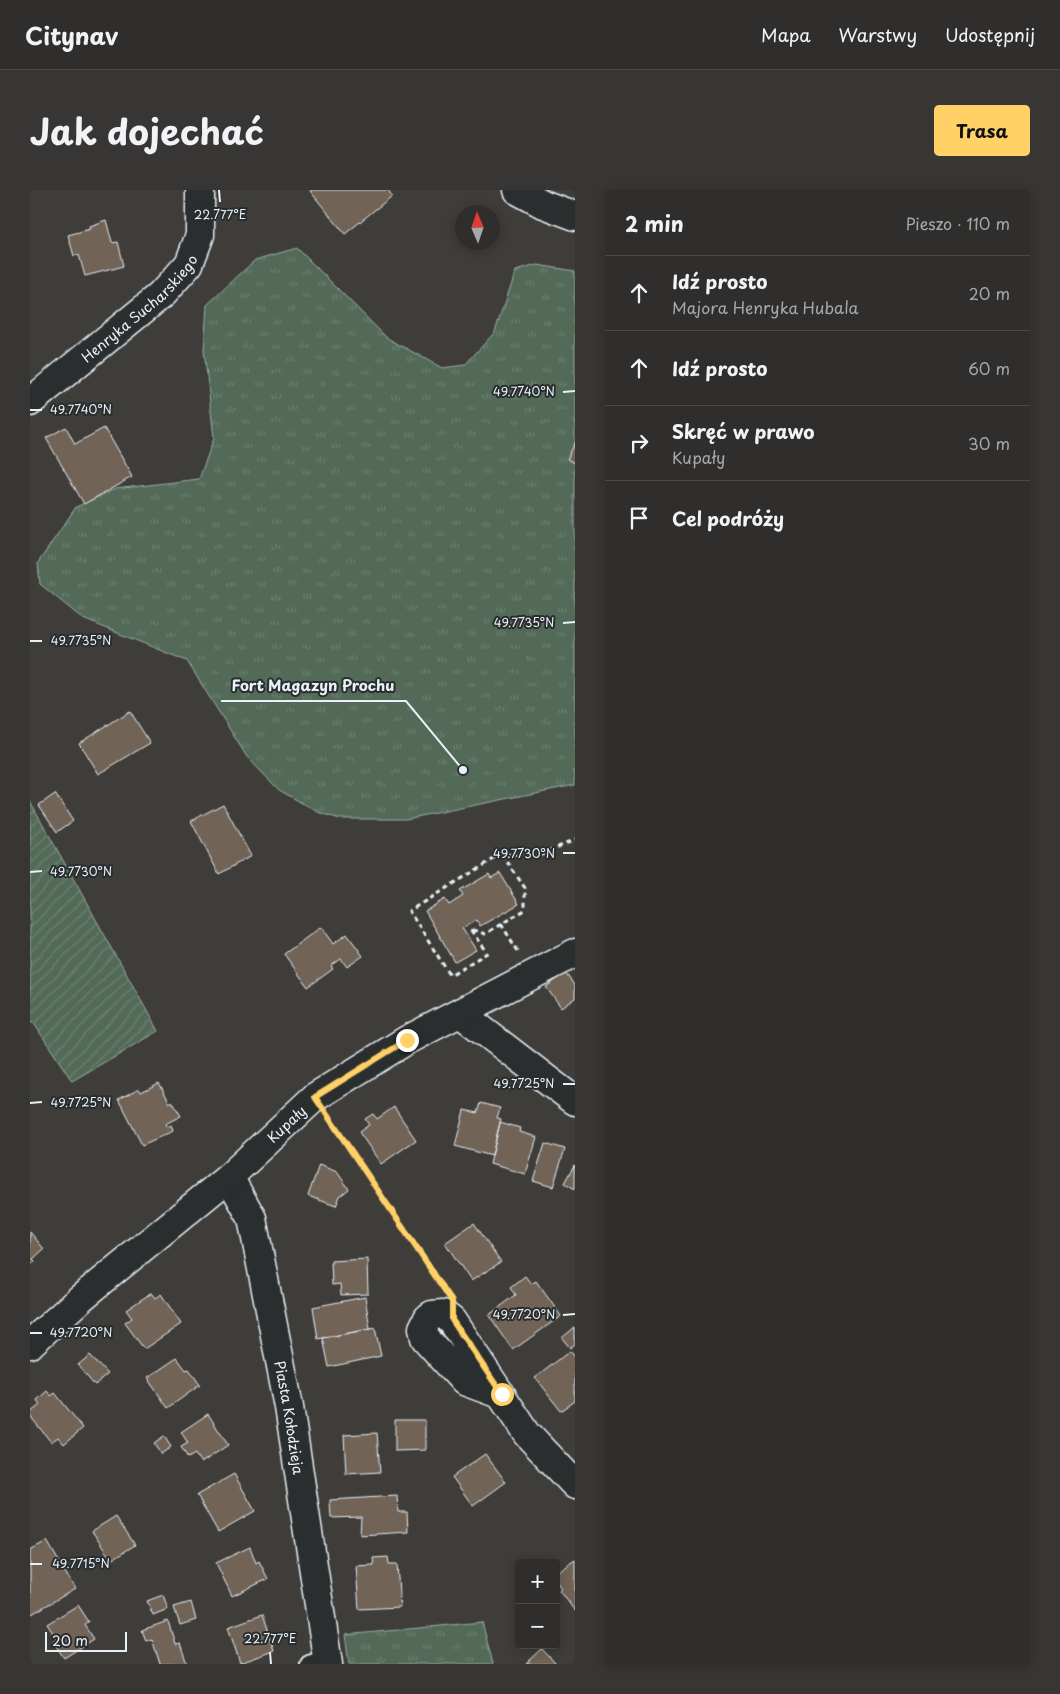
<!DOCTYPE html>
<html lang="pl">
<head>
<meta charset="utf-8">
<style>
  :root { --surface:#2f2e2c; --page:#373634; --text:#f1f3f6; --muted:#a7a8a9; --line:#4a4a48; --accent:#ffd166 }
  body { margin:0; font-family:"Playpen Sans",sans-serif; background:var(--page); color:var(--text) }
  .controls { position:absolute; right:15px; bottom:15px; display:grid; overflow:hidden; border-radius:5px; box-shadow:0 2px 12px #0003 }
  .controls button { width:45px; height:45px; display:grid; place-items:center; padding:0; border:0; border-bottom:1px solid var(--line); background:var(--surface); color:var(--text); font:25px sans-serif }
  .compass { position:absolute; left:425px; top:15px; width:45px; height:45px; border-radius:50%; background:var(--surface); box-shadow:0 2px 12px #0003; rotate:358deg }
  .scale { position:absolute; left:15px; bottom:12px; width:82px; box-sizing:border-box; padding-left:5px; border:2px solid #e8f1f8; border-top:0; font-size:14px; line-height:18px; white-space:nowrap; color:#e8f1f8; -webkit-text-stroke:4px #2a2d2e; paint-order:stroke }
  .stop { position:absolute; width:15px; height:15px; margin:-11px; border:4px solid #ffd166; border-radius:50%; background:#fff }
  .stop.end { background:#ffd166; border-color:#fff; box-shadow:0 1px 5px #0008 }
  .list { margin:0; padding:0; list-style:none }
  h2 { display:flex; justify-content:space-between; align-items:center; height:65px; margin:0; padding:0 20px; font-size:21px }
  h2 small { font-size:16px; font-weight:400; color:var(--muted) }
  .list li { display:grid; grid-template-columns:32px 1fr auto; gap:15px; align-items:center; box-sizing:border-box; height:75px; padding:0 20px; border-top:1px solid var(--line) }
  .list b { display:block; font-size:19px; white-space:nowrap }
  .list p { margin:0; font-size:16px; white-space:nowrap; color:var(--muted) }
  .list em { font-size:16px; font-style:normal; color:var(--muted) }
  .icon { flex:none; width:28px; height:28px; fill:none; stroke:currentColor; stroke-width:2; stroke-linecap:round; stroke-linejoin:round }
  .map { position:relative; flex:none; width:545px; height:1474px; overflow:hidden; border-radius:5px }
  header { display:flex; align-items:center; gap:30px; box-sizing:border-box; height:70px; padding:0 25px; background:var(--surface); border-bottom:1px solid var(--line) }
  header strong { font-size:24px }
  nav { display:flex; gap:28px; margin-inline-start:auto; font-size:18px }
  .intro { display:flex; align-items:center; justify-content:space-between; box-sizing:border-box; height:120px; padding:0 30px }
  h1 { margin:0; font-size:35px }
  .button { padding:12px 22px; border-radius:5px; background:var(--accent); color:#111; font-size:18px; font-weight:700 }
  main { display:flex; gap:30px; padding:0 30px }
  aside { flex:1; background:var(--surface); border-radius:5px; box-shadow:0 2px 12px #0003 }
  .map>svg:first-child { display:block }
  .grass { fill:url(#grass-tufts); stroke:#9daea8 }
  .garden { fill:url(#garden-furrows); stroke:#9daea8 }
  .building { fill:#716357; stroke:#e8f1f8 }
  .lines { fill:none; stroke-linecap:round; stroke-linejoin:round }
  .service-casing { stroke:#e8f1f8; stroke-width:20 }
  .minor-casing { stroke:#e8f1f8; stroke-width:31 }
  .path { stroke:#e8f1f8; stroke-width:3; stroke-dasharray:5 4; stroke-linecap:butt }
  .service { stroke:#2a2d2e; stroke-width:16 }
  .minor { stroke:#2a2d2e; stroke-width:28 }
  .route { stroke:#ffd166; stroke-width:6 }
  .ticks { fill:none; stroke:#e8f1f8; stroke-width:2 }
  .labels { text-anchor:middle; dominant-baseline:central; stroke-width:4; stroke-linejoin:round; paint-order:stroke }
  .street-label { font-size:14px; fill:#e8f1f8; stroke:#2a2d2e }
  .ticks-label { font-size:12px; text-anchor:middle; fill:#e8f1f8; stroke:#2a2d2e; stroke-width:4; stroke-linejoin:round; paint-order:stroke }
  .leader { fill:none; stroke:#e8f1f8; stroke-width:2 }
  .callout-dot { fill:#e8f1f8; stroke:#2a2d2e; stroke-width:2 }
  .callout-label { font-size:15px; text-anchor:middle; font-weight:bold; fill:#e8f1f8; stroke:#2a2d2e; stroke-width:4; stroke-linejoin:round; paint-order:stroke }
</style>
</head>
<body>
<header>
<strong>Citynav</strong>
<nav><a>Mapa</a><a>Warstwy</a><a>Udostępnij</a></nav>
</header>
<div class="intro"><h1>Jak dojechać</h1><a class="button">Trasa</a></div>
<main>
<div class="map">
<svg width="545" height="1474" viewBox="0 0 545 1474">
  <defs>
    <pattern id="grass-tufts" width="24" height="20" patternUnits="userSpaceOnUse" patternTransform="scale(1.25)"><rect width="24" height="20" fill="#526b59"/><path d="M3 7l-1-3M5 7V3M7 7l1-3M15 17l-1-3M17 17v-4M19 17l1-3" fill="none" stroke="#6b8172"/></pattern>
    <pattern id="garden-furrows" width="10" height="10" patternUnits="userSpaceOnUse" patternTransform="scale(1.25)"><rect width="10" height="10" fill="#526b59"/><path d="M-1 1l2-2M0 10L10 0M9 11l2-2" fill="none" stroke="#6b8172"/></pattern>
  </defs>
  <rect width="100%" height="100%" fill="#3f3d3a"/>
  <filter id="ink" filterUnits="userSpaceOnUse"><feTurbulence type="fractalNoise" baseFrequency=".02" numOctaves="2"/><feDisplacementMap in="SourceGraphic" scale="10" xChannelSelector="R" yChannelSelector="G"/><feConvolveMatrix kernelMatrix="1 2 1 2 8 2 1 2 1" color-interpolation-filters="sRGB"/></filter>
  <g filter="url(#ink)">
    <path class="grass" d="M267 58 357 148 412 178 435 175 465 142 485 81 507 75 545 81V595L376 629H310L288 622 249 600 217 567 157 471 53 429 10 394 8 373 46 317 85 299 169 289 184 248 174 160 177 115 225 70Z
      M452 1432 463 1474H319L315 1445Z"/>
    <path class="garden" d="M0 611 128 841 42 891 3 832 0 834Z"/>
    <path class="building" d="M282 0H358L362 6 315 44 280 1Z
      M76 30 82 53 88 52 94 76 55 86 49 65 44 66 38 45 60 39 59 36Z
      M36 237 45 254 74 238 102 287 54 314 16 248Z
      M545 253V273L537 269Z
      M100 521 120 553 68 584 49 553Z
      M25 604 43 631 27 642 9 615Z
      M193 614 221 666 189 684 161 631Z
      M470 683 489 714 450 736 447 730 432 738 446 760 425 772 395 721 415 709 419 715 433 706 430 701 459 684 461 688Z
      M291 737 303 754 317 744 333 766 317 777 311 769 301 776 303 779 278 797 254 764Z
      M536 783 545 795V808L531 818 516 797Z
      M129 893 140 913 142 911 151 926 135 934 137 937 141 935 143 941 112 955 89 910 109 899 111 902Z
      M451 913 470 918 467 928 471 929 462 966 425 956 434 920 448 923Z
      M364 917 386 950 351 974 329 942 339 935 335 929 343 924 347 929Z
      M470 932 490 938 489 942 506 947 495 984 460 974Z
      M515 953 535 959 523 997 503 991Z
      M289 975 307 982 319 999 310 1006 306 1016 278 1006Z
      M545 975V999L535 993Z
      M444 1033 471 1072 441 1091 415 1053Z
      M0 1042 14 1059 3 1069 5 1071 0 1076Z
      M337 1069 338 1104 311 1105 310 1094 302 1095 301 1071Z
      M495 1086 501 1094 506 1091 531 1126 483 1160 459 1125 486 1105 481 1097Z
      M121 1103 125 1108 131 1104 151 1134 114 1159 95 1133 102 1128 96 1120Z
      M335 1107 340 1139 288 1149 283 1117Z
      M545 1137V1154L540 1158 532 1148Z
      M345 1138 351 1166 299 1177 293 1148Z
      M540 1161 545 1167V1211L531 1221 505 1188Z
      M60 1165 78 1184 65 1195 48 1175Z
      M147 1168 156 1180 159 1179 170 1195 138 1218 117 1188Z
      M17 1201 21 1206 25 1203 53 1238 34 1254 28 1247 21 1252 0 1226V1223L10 1215 7 1210Z
      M178 1224 198 1255 171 1273 165 1264 158 1268 151 1257 158 1253 151 1242Z
      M365 1230H395V1260L365 1261Z
      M347 1243 350 1282 316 1284 314 1245Z
      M134 1246 141 1257 131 1264 124 1253Z
      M455 1264 476 1292 443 1316 422 1287Z
      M204 1284 225 1321 188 1342 167 1305Z
      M367 1306 368 1322H377L378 1342 330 1345 331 1327 301 1328 300 1310Z
      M86 1326 105 1355 81 1370 62 1341Z
      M17 1351 45 1399 0 1425V1360Z
      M220 1357 226 1373 229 1371 238 1389 202 1406 186 1373Z
      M358 1367 359 1374H367L370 1417 329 1419 326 1376 344 1375 343 1368Z
      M545 1369V1421L529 1400 531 1398 526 1391V1382Z
      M133 1405 138 1419 123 1425 117 1411Z
      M161 1412 166 1430 150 1435 144 1417Z
      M48 1415 59 1432 55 1435 64 1449 34 1468 23 1451 27 1449 17 1434Z
      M232 1425 244 1461 210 1473 198 1437Z
      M138 1431 145 1454 150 1453 157 1474H130L122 1449 116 1451 112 1440Z
      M512 1459 526 1474H496Z"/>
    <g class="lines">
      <g class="service-casing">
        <path id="service" d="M279 1474 298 1468"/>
      </g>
      <g class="minor-casing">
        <g id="minor">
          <path d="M487 0 513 14 545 26"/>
          <path id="s1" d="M0 212 131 105 159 74 170 45V0"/>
          <path d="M430 823 545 911"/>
          <path id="s2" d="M199 987 222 1028 259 1217 298 1474"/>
          <path id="s3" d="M0 1154 51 1108 199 987 285 907 377 850 545 763"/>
          <path d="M472 1205 434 1191 395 1148 393 1138 398 1128 402 1125 413 1124 422 1131 497 1244 545 1295"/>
        </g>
      </g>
      <path class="path" d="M471 734 455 744 440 739 457 763 420 785 379 721 472 664
        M488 761 471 734 495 720V698L472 664 504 667 545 650
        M301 931 414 1097"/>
      <use href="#service" class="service"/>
      <use href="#minor" class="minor"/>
    </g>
  </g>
  <g class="lines" filter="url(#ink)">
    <path class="route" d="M377 850 285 907 422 1111V1130L472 1204"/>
  </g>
  <path class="ticks" d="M189 0 190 12M533 202 545 201M0 220H12M533 433 545 432M0 451H12M533 663H545M0 682 12 681M533 894H545M0 913 12 912M533 1125 545 1124M0 1143H12M0 1374H12M240 1462 241 1474"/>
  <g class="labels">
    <g class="street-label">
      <text stroke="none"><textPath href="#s1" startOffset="144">Henryka Sucharskiego</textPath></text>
      <text stroke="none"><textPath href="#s3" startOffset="338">Kupały</textPath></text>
      <text stroke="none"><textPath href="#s2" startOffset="250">Piasta Kołodzieja</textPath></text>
    </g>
  </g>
  <g class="ticks-label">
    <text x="190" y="29">22.777°E</text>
    <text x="494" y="206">49.7740°N</text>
    <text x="51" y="224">49.7740°N</text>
    <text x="494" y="437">49.7735°N</text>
    <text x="51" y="455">49.7735°N</text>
    <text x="494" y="668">49.7730°N</text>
    <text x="51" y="686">49.7730°N</text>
    <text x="494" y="898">49.7725°N</text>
    <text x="51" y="917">49.7725°N</text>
    <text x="494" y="1129">49.7720°N</text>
    <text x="51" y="1147">49.7720°N</text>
    <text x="51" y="1378">49.7715°N</text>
    <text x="240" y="1453">22.777°E</text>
  </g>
  <path class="leader" d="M433 580L376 511H191"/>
  <circle class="callout-dot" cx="433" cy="580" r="5"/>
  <g class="callout-label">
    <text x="283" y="501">Fort Magazyn Prochu</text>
  </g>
</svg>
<div class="controls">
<button>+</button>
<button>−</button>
</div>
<svg class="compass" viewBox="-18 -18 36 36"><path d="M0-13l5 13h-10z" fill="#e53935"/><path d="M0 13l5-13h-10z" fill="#a7a8a9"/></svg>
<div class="scale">20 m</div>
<div class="stop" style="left:472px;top:1204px"></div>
<div class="stop end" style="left:377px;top:850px"></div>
</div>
<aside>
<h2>2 min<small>Pieszo · 110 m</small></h2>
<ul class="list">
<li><svg class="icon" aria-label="ahead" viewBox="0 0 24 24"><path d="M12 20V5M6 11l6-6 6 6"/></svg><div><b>Idź prosto</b><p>Majora Henryka Hubala</p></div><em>20 m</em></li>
<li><svg class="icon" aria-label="ahead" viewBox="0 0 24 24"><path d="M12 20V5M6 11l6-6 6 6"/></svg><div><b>Idź prosto</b></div><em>60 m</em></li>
<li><svg class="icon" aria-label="right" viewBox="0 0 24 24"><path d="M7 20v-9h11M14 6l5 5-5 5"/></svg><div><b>Skręć w prawo</b><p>Kupały</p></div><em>30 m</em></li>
<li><svg class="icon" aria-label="arrive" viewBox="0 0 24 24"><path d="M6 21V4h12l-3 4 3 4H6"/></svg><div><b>Cel podróży</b></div></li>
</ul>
</aside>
</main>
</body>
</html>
